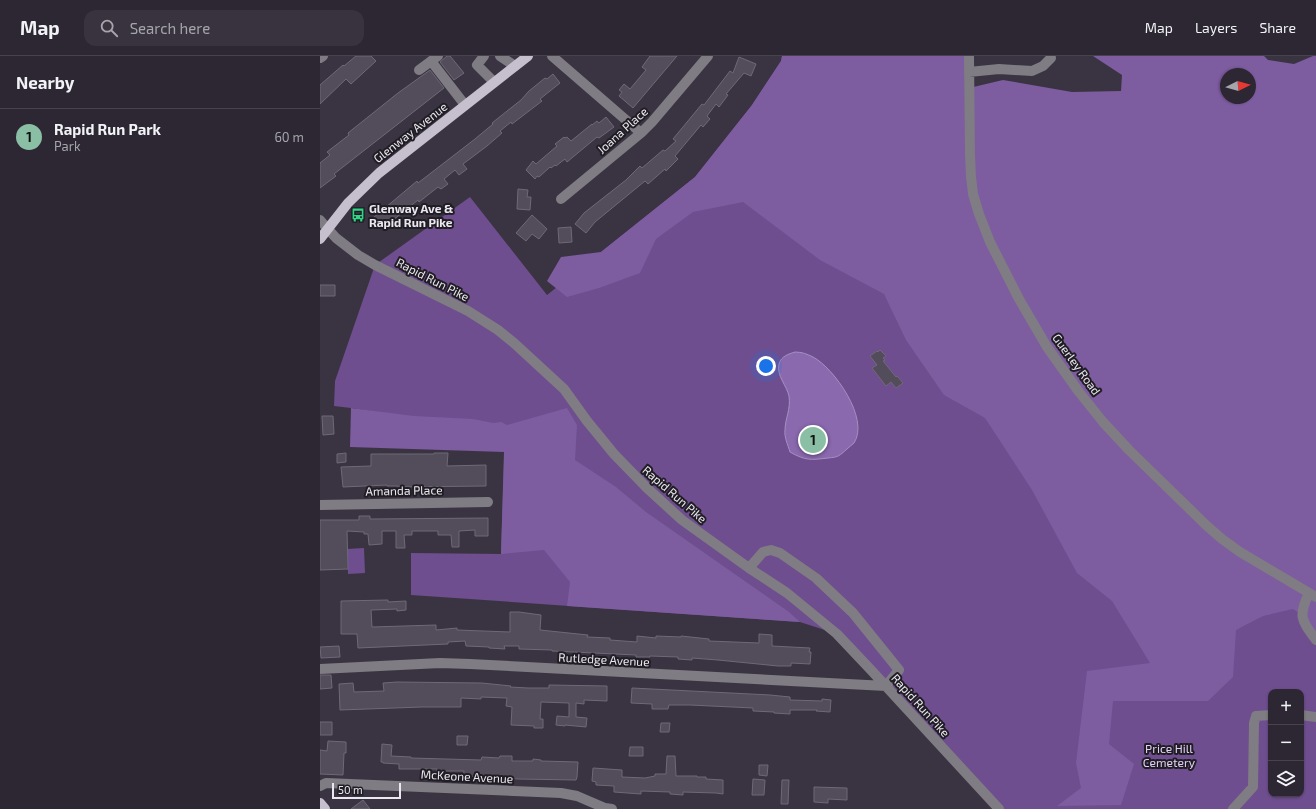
<!DOCTYPE html>
<html lang="en">
<head>
<meta charset="utf-8">
<style>
  :root { --surface:#2c2732; --page:#38333e; --text:#f1f3f6; --muted:#a6a5ac; --line:#48444d; --accent:#8abfa5 }
  body { margin:0; font-family:"Exo 2",sans-serif; background:var(--page); color:var(--text) }
  .controls { position:absolute; right:12px; bottom:12px; display:grid; overflow:hidden; border-radius:8px; box-shadow:0 1px 3px #0004 }
  .controls button { width:36px; height:36px; display:grid; place-items:center; padding:0; border:0; border-bottom:1px solid var(--line); background:var(--surface); color:var(--text); font:20px sans-serif }
  .compass { position:absolute; left:900px; top:12px; width:36px; height:36px; border-radius:50%; background:var(--surface); box-shadow:0 1px 3px #0004; rotate:85deg }
  .scale { position:absolute; left:12px; bottom:10px; width:69px; box-sizing:border-box; padding-left:4px; border:2px solid #ece8f1; border-top:0; font-size:11px; line-height:14px; white-space:nowrap; color:#ece8f1; -webkit-text-stroke:3px #201d24; paint-order:stroke }
  .you { position:absolute; left:446px; top:310px; width:14px; height:14px; margin:-10px; border:3px solid #fff; border-radius:50%; background:#1a73e8; box-shadow:0 0 0 6px #1a73e833 }
  .badge { display:grid; place-items:center; width:26px; height:26px; border-radius:50%; background:var(--accent); color:#111; font-size:13px; font-weight:700 }
  .pin { position:absolute; translate:-50% -50%; border:2px solid #fff; box-shadow:0 1px 4px #0006 }
  .list { margin:0; padding:0; list-style:none }
  h2 { display:flex; justify-content:space-between; align-items:center; height:52px; margin:0; padding:0 16px; font-size:17px }
  h2 small { font-size:13px; font-weight:400; color:var(--muted) }
  .list li { display:grid; grid-template-columns:26px 1fr auto; gap:12px; align-items:center; box-sizing:border-box; height:56px; padding:0 16px; border-top:1px solid var(--line) }
  .list b { display:block; font-size:15px; white-space:nowrap }
  .list p { margin:0; font-size:13px; white-space:nowrap; color:var(--muted) }
  .list em { font-size:13px; font-style:normal; color:var(--muted) }
  .icon { flex:none; width:22px; height:22px; fill:none; stroke:currentColor; stroke-width:2; stroke-linecap:round; stroke-linejoin:round }
  .map { position:relative; flex:none; width:996px; height:753px; overflow:hidden }
  header { display:flex; align-items:center; gap:24px; box-sizing:border-box; height:56px; padding:0 20px; background:var(--surface); border-bottom:1px solid var(--line) }
  header strong { font-size:19px }
  nav { display:flex; gap:22px; margin-inline-start:auto; font-size:14px }
  .search { width:280px; height:36px; background:var(--page); display:flex; align-items:center; gap:10px; box-sizing:border-box; padding:0 14px; border-radius:12px; color:var(--muted); font-size:15px }
  main { display:flex }
  aside { flex:1; background:var(--surface) }
  .map>svg:first-child { display:block }
  .green { fill:#6e4e8f; fill-rule:evenodd }
  .forest { fill:#7d5ca0; fill-rule:evenodd }
  .water { fill:#8a69ae; stroke:#a78fc2 }
  .building { fill:#534d5b; stroke:#6f6877 }
  .lines { fill:none; stroke-linecap:round; stroke-linejoin:round }
  .minor { stroke:#7f7c83; stroke-width:10 }
  .major { stroke:#c6c0ce; stroke-width:10 }
  .labels { text-anchor:middle; dominant-baseline:central; stroke-width:4; stroke-linejoin:round; paint-order:stroke }
  .street-label { font-size:12px; fill:#ece8f1; stroke:#201d24 }
  .poi-label { font-size:12px; font-weight:bold; fill:#ece8f1; stroke:#201d24; text-anchor:start }
  .park-label { font-size:12px; fill:#e2d0f7; stroke:#201d24 }
</style>
</head>
<body>
<header>
<strong>Map</strong>
<div class="search"><svg class="icon" aria-label="search" viewBox="0 0 24 24"><circle cx="10" cy="10" r="6"/><path d="M15 15l6 6"/></svg>Search here</div>
<nav><a>Map</a><a>Layers</a><a>Share</a></nav>
</header>
<main>
<aside>
<h2>Nearby<small></small></h2>
<ul class="list">
<li><span class="badge">1</span><div><b>Rapid Run Park</b><p>Park</p></div><em>60 m</em></li>
</ul>
</aside>
<div class="map">
<svg width="996" height="753" viewBox="0 0 996 753">
  <rect width="100%" height="100%" fill="#3a3442"/>
  <path class="green" d="M462 0 649 32 996 541V753H679L517 578 480 566 91 539V497L181 498 185 375 31 352 14 350 15 325 55 209 150 141 227 239 375 121 432 49 461 5ZM951 636H981V738H951Z
    M44 492 45 517 28 518 27 493Z"/>
  <path class="forest" d="M462 0H649V32L683 24 752 36 801 35 802 19 773 0H944L948 4 974 8 993 0H996V584L982 559 973 553 943 560 916 574 913 621 888 645H793L789 688 814 708 801 749 737 750 761 732 756 707 767 615 830 607 792 545 757 517 712 434 665 362 624 339 586 284 564 238 500 204 423 146 373 156 336 183 320 217 279 232 247 241 227 225 241 201 281 196 375 121 432 49 461 5ZM906 18H930V42H906Z
    M31 352 94 360 153 363 173 367 181 366 187 369 247 352 257 369 255 404 296 431 326 456 469 556 480 566 247 550 250 526 224 494 181 498 184 396 30 391Z"/>
  <path class="water" d="M475 296C482 296 487 298 493 301 514 312 550 363 534 387 532 389 529 391 527 393 519 400 519 401 508 402 491 404 486 405 470 396 468 389 464 381 465 374 465 363 471 353 469 340 467 330 456 319 459 308 461 300 469 298 475 296Z"/>
  <path class="building" d="M36 0H51L56 5 31 28 26 23 0 48V29L23 9 24 10Z
    M127 0H130L144 17 134 24 120 6Z
    M330 0H357L313 52 299 40 302 36 299 34 304 28 310 33 326 14 322 11Z
    M419 1 436 8 431 20 424 17 406 38 408 39 399 51 396 48 387 60 390 63 383 71 381 69 355 100 358 103 346 115 345 113 328 128 325 125 275 166 266 177 255 168 264 157 306 124 320 110 322 112 343 94 345 95 356 85 353 83 382 48 384 49 410 15 413 17Z
    M110 14 124 32 14 118 16 120 0 132V107L10 99 7 96 29 79 28 77 78 37Z
    M233 18 240 27 220 43 222 45 192 68 191 66 180 75 182 77 167 90 143 108 147 113 139 119 135 114 124 123 128 128 121 133 118 131 99 146 98 144 62 173 53 162 97 125 98 127 155 83 173 68 172 67 201 44 209 35 225 22 227 23Z
    M286 61 294 71 279 82 277 81 247 106 245 103 236 110 235 109 231 112 230 111 219 121 217 120 215 123 206 114 213 105 216 108 237 90 235 88 244 81 245 82 247 81 251 85 272 68V69L277 65 279 67Z
    M198 133 208 134 207 141H211L210 154 197 153Z
    M212 159 227 173 219 183 212 178 206 185 196 177Z
    M251 171 252 186 239 187 238 172Z
    M0 229H15V240H0Z
    M560 294 566 300 563 302 565 304 563 305 576 321 577 320 583 327 576 332 571 326 566 330 552 312 557 309 550 300 557 295 558 296Z
    M2 360H13L14 378 3 379Z
    M26 397V406L17 407V398Z
    M114 397H128L127 410 166 409V430L78 431V430H67V429L23 431 21 411 51 410V398H114Z
    M39 460H50V463L168 462V480H155V474L139 475V491H132L131 479H118V475H92V479H84L85 492H76V475H62V488L49 489 48 478H44V476L27 475 28 513 0 514V464H39Z
    M68 544V546L86 545V554L77 555V553L51 554 52 571 116 569V574L137 572V574L190 576V556H199L221 559 220 574 268 579 267 581 290 582V584L317 586V580L336 582V580L361 581V580L389 583V585L439 587V578L452 579V590L490 592 489 596H491L490 608 471 607V610H458L398 604 372 602V604L358 603V601L330 600V601H316V599L232 595V594L199 593V590H184L185 593 169 592V591L146 590 145 585 128 586V588L38 592 37 578H21V545Z
    M19 590 20 601 1 602 0 591Z
    M0 619H11L12 632 0 633Z
    M77 626 162 627 191 630 190 631 208 632H229V629L287 630V645L264 644V648L256 647V661L267 662 266 671 245 669V670L236 669 237 660 249 661V647L221 646 220 663H223V672H214V670L191 669 192 651 186 650 187 642 161 641V643L141 642V651H102L20 654 19 628 33 627 34 636 64 635 63 627Z
    M312 632 450 639 470 641V644L502 645V643L511 644 510 656 496 655 497 654H470V658L454 657V656L433 655V652L370 649H349L348 653H332V648L311 647Z
    M0 666H12V679H0Z
    M341 667H350L349 676H340Z
    M137 680H148L147 689H137Z
    M8 685 26 686V697H24L23 719 0 718V694L7 695Z
    M62 688 72 689 71 700 91 701V702L161 704 162 701 179 702 180 700H192V705H213V703L221 704V705L258 706 257 721 256 724 198 723 143 720 144 715H124V717L116 716 117 713H79V708L63 707V706H61Z
    M310 691H323V700H309Z
    M347 700H355L356 720H377V721H386V723L403 724V738L396 737 363 736V739L350 738V736L321 735V738L294 736V730L276 729V726L272 725 273 712 302 714V721L325 722 335 720V718H346Z
    M439 709H448L447 720 439 719Z
    M433 723 445 724 444 739H432Z
    M462 724H469L468 748H461Z
    M494 731 527 732V744L508 743V747L494 746Z
    M43 744 50 753H31Z"/>
  <g class="lines">
    <path class="minor" d="M164 0 157 9 174 26
      M180 0 195 10
      M232 0 321 77
      M649 0 650 98 651 121 653 138 659 158 670 186 699 243 727 291 759 336 783 366 809 394 886 469 902 483 920 496 996 541
      M0 2 3 0
      M111 5 145 49
      M99 14 118 0
      M649 16 679 13 712 15 723 10 731 2
      M241 143 321 77 332 66 388 0
      M0 164 16 182 38 199 55 209 148 255 178 274 194 287 244 333 267 365 294 398 327 432 362 464 429 512 467 537 517 578 551 614 679 753
      M0 449 168 446
      M989 537C978 560 981 564 996 584
      M0 613 120 607 150 608 566 630 579 614 533 557 496 522 460 497 451 494 443 496 429 512
      M981 659 996 661
      M0 730 6 727 241 737 257 740 285 752 292 753
      M913 753 933 731 934 667 936 660 951 659"/>
    <path class="major" d="M0 183 28 147 59 117 208 0
      M0 747 5 753"/>
  </g>
  <defs>
    <g id="bus-bare" transform="scale(1.08)"><path d="M-5-6H5V4H4V6H2V4H-2V6H-4V4H-5ZM-3.5-4V0h7V-4ZM-3.5 1.2v1.5H-2V1.2ZM2 1.2v1.5H3.5V1.2Z" fill="#2cd884" stroke="#201d24" stroke-width="2.5" paint-order="stroke"/></g>
  </defs>
  <g fill-rule="evenodd">
    <use href="#bus-bare" x="38" y="159"/>
  </g>
  <g class="labels">
    <g class="street-label">
      <text transform="translate(302 74) rotate(-42)">Joana Place</text>
      <text transform="translate(90 76) rotate(-38)">Glenway Avenue</text>
      <text transform="translate(113 223) rotate(27)">Rapid Run Pike</text>
      <text transform="translate(757 308) rotate(54)">Guerley Road</text>
      <text transform="translate(84 434) rotate(-1)">Amanda Place</text>
      <text transform="translate(355 438) rotate(41)">Rapid Run Pike</text>
      <text transform="translate(284 603) rotate(3)">Rutledge Avenue</text>
      <text transform="translate(601 649) rotate(48)">Rapid Run Pike</text>
      <text transform="translate(147 720) rotate(3)">McKeone Avenue</text>
    </g>
    <g class="poi-label">
      <text x="49" y="152">Glenway Ave &amp;<tspan x="49" dy="14">Rapid Run Pike</tspan></text>
    </g>
    <g class="park-label">
      <text x="849" y="692">Price Hill<tspan x="849" dy="14">Cemetery</tspan></text>
    </g>
  </g>
</svg>
<div class="controls">
<button>+</button>
<button>−</button>
<button><svg class="icon" aria-label="layers" viewBox="0 0 24 24"><path d="M12 4l9 5-9 5-9-5zM3 14l9 5 9-5"/></svg></button>
</div>
<svg class="compass" viewBox="-18 -18 36 36"><path d="M0-13l5 13h-10z" fill="#e53935"/><path d="M0 13l5-13h-10z" fill="#a6a5ac"/></svg>
<div class="scale">50 m</div>
<div class="you"></div>
<div class="pin badge" style="left:493px;top:384px">1</div>
</div>
</main>
</body>
</html>
